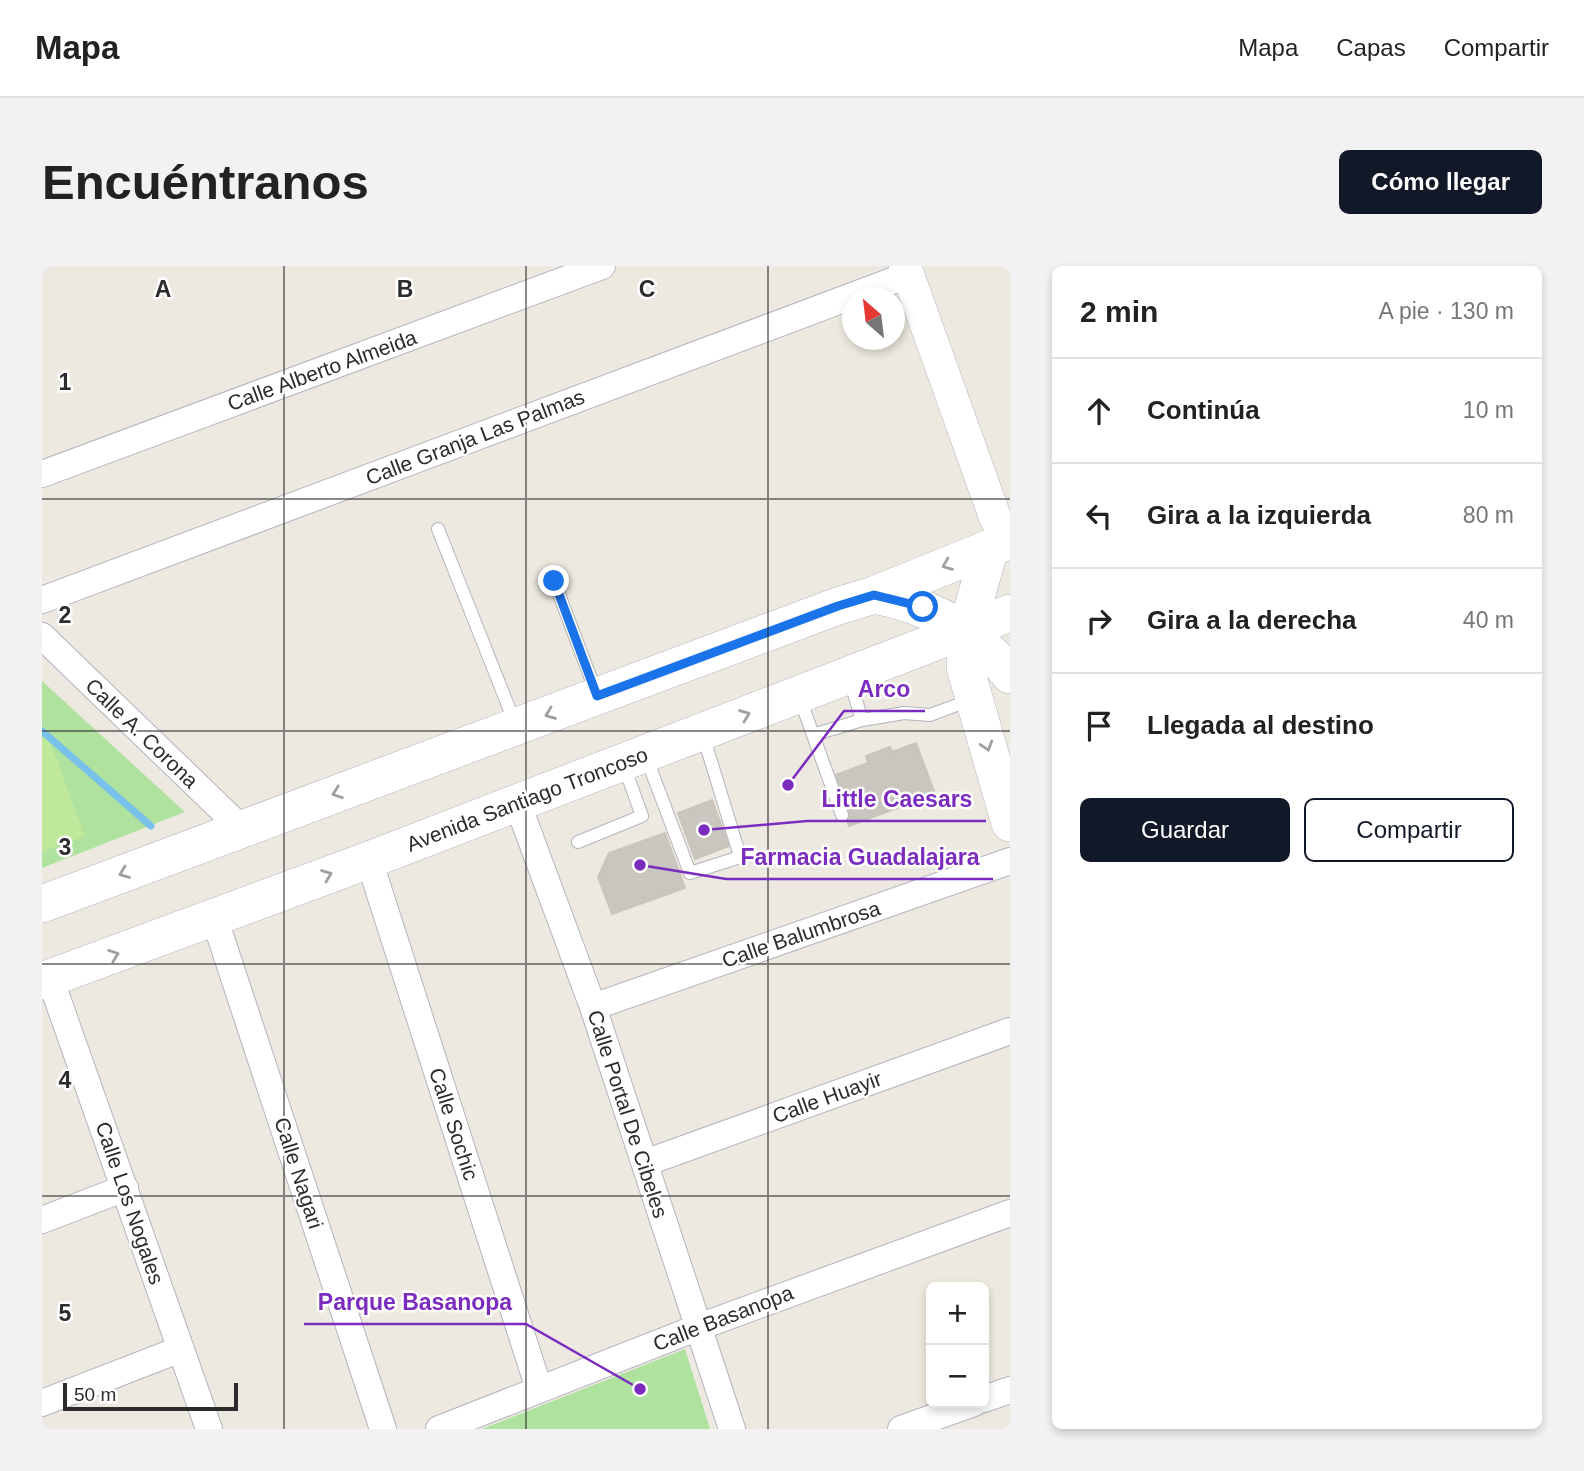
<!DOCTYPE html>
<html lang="es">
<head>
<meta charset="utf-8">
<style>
  :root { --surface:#fff; --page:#f2f2f2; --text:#222; --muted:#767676; --line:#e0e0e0; --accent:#111827 }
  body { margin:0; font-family:Helvetica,sans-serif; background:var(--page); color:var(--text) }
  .controls { position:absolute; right:21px; bottom:21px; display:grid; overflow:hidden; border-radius:10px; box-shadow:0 4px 10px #0003 }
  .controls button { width:63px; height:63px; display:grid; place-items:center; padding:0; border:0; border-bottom:2px solid var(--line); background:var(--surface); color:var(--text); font:35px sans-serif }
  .compass { position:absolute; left:800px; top:21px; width:63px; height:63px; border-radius:50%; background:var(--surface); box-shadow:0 4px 10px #0003; rotate:332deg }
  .scale { position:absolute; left:21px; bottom:18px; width:175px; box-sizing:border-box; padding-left:7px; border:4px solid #2c2c2c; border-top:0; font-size:19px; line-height:24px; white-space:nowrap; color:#2c2c2c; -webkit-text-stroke:5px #fff; paint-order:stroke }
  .stop { position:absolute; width:21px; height:21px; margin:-16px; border:5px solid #1a73e8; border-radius:50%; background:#fff }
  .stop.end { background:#1a73e8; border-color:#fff; box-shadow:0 2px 7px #0008 }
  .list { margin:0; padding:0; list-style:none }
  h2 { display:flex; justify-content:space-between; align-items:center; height:91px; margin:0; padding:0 28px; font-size:30px }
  h2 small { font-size:23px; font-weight:400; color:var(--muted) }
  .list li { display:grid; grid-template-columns:46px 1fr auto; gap:21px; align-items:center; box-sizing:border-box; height:105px; padding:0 28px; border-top:2px solid var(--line) }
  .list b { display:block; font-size:26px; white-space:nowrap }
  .list em { font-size:23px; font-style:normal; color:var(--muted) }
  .actions { display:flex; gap:14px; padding:21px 28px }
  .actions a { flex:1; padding:16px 0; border:2px solid var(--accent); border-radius:10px; text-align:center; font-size:24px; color:var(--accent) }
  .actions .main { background:var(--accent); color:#fff }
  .icon { flex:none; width:38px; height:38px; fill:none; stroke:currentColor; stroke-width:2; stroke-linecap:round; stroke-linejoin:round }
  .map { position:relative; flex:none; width:968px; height:1163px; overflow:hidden; border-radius:10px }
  header { display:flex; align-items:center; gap:42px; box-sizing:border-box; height:98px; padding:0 35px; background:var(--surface); border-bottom:2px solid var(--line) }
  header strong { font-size:33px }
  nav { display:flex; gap:38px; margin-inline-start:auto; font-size:24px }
  .intro { display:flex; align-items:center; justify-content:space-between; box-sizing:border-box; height:168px; padding:0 42px }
  h1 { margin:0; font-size:49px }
  .button { padding:18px 32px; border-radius:10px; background:var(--accent); color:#fff; font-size:24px; font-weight:700 }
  main { display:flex; gap:42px; padding:0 42px }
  aside { flex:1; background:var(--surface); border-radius:10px; box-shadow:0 4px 10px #0003 }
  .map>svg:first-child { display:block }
  .green { fill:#afe19f }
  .pitch { fill:#c0e89b }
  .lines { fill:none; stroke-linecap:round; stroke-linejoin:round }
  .stream { stroke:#78c1ea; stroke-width:7 }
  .building { fill:#c9c5bf; stroke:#c9c5b9; stroke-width:2 }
  .service-casing { stroke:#b3b4bf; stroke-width:14 }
  .minor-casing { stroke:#b3b4bf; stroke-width:28 }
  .tertiary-casing { stroke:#b3b4bf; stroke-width:33 }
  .secondary-casing { stroke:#b3b4bf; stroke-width:38 }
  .service { stroke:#fff; stroke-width:12 }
  .minor { stroke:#fff; stroke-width:26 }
  .tertiary { stroke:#fff; stroke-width:32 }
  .secondary { stroke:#fff; stroke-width:37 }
  .oneway { stroke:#a0a0a0 }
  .route { stroke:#1a73e8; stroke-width:9 }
  .grid { fill:none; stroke:#2c2c2c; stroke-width:2; stroke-opacity:0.55 }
  .labels { text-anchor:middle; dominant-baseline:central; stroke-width:5; stroke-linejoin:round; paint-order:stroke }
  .street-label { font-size:21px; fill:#2c2c2c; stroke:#fff }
  .grid-label { font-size:23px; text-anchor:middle; font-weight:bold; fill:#2c2c2c; stroke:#fff; stroke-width:5; stroke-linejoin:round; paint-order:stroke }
  .leader { fill:none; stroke:#7b2cbf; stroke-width:2.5 }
  .callout-dot { fill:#7b2cbf; stroke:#fff; stroke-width:2.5 }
  .callout-label { font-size:23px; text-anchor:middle; font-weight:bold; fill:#7b2cbf; stroke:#fff; stroke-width:5; stroke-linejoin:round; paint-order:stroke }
</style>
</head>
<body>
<header>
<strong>Mapa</strong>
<nav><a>Mapa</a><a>Capas</a><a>Compartir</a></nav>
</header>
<div class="intro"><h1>Encuéntranos</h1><a class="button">Cómo llegar</a></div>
<main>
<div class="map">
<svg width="968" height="1163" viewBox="0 0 968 1163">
  <rect width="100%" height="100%" fill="#ede9e0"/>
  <path class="green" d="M0 415 143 546 0 602Z
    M643 1083 668 1163H440Z"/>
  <path class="pitch" d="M6 470 43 570 0 586V472Z"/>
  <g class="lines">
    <path class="stream" d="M0 465 109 560"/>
  </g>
  <path class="building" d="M874 477 893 528 807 560 788 511 826 497 824 490 848 481 850 486Z
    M670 534 687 580 653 593 636 547Z
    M623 567 643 622 570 648 556 611 567 587Z"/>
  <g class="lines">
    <g class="service-casing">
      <path id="service" d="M396 263 473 457
        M512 315 554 426
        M807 411 820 454
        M757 430 800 549
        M771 469 820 454 862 447 888 449 931 433
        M604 491 648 607 695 592 697 587 661 469
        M536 576 600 550 582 500"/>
    </g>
    <g class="minor-casing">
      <path id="minor" d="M0 208 560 0
        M0 334 866 9
        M0 370 200 563
        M475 536 551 741 690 1163
        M327 594 497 1123
        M172 651 341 1163
        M8 712 167 1163
        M551 741 968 595
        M603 897 968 765
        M0 954 83 922
        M942 1133 968 1124
        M0 1137 139 1083
        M397 1163 657 1061 968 947
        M859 1163 932 1137"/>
    </g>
    <g class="tertiary-casing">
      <path id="tertiary" d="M863 0 953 251 965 275"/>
    </g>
    <g class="secondary-casing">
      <path id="secondary" d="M948 282 924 366 923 401 968 557
        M832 329C888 339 933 364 968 409
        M0 638 796 340 832 329 968 274
        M0 715 327 594 968 347"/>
    </g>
    <use href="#service" class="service"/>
    <use href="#minor" class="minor"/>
    <use href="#tertiary" class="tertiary"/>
    <use href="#secondary" class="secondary"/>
  </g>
  <defs><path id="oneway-chevron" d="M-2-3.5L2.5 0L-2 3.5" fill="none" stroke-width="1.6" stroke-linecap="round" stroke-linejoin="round" transform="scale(1.75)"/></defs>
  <g class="oneway">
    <use href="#oneway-chevron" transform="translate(905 299) rotate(158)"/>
    <use href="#oneway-chevron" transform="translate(508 448) rotate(159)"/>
    <use href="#oneway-chevron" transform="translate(703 449) rotate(-21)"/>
    <use href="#oneway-chevron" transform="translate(945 480) rotate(73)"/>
    <use href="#oneway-chevron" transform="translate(295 527) rotate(160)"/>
    <use href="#oneway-chevron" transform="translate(82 607) rotate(159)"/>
    <use href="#oneway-chevron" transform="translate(285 609) rotate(-21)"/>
    <use href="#oneway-chevron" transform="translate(72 689) rotate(-20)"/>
  </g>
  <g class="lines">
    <path class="route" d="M512 315 555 430 796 340 832 329 881 341"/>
  </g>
  <path class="grid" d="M242 0V1163M484 0V1163M726 0V1163M0 233H968M0 465H968M0 698H968M0 930H968"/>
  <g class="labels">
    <g class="street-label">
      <text transform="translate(280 104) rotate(-20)">Calle Alberto Almeida</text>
      <text transform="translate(433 171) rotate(-21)">Calle Granja Las Palmas</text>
      <text transform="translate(100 467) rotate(44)">Calle A. Corona</text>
      <text transform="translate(485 533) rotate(-21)">Avenida Santiago Troncoso</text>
      <text transform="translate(759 668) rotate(-19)">Calle Balumbrosa</text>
      <text transform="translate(785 831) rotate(-20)">Calle Huayir</text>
      <text transform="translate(586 848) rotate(72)">Calle Portal De Cibeles</text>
      <text transform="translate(412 858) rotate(72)">Calle Sochic</text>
      <text transform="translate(257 907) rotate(72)">Calle Nagari</text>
      <text transform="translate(88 937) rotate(71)">Calle Los Nogales</text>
      <text transform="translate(681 1052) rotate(-21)">Calle Basanopa</text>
    </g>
  </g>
  <g class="grid-label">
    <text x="121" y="31">A</text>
    <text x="363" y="31">B</text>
    <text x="605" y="31">C</text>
    <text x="23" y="124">1</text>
    <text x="23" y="357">2</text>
    <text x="23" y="589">3</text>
    <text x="23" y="822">4</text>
    <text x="23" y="1055">5</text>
  </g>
  <path class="leader" d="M746 519L802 445H883M662 564L765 555H944M598 599L684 613H951M598 1123L484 1058H262"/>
  <g class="callout-dot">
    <circle cx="746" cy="519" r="7"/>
    <circle cx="662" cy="564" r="7"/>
    <circle cx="598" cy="599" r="7"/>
    <circle cx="598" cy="1123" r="7"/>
  </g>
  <g class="callout-label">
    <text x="842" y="431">Arco</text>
    <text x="855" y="541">Little Caesars</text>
    <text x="818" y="599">Farmacia Guadalajara</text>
    <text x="373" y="1044">Parque Basanopa</text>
  </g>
</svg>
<div class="controls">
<button>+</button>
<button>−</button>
</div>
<svg class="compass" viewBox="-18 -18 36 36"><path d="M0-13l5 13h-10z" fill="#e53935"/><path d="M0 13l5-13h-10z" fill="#767676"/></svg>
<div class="scale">50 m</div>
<div class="stop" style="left:881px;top:341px"></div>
<div class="stop end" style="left:512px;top:315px"></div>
</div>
<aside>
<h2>2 min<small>A pie · 130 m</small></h2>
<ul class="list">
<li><svg class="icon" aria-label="ahead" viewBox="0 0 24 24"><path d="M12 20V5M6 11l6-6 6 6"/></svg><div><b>Continúa</b></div><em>10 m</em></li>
<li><svg class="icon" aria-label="left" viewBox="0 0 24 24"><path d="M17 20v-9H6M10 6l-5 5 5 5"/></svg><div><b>Gira a la izquierda</b></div><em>80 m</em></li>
<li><svg class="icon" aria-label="right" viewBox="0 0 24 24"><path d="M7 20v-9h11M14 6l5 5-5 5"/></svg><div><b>Gira a la derecha</b></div><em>40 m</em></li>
<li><svg class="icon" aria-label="arrive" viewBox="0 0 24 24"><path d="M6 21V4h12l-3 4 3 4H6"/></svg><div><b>Llegada al destino</b></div></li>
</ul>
<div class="actions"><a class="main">Guardar</a><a>Compartir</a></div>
</aside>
</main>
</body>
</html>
